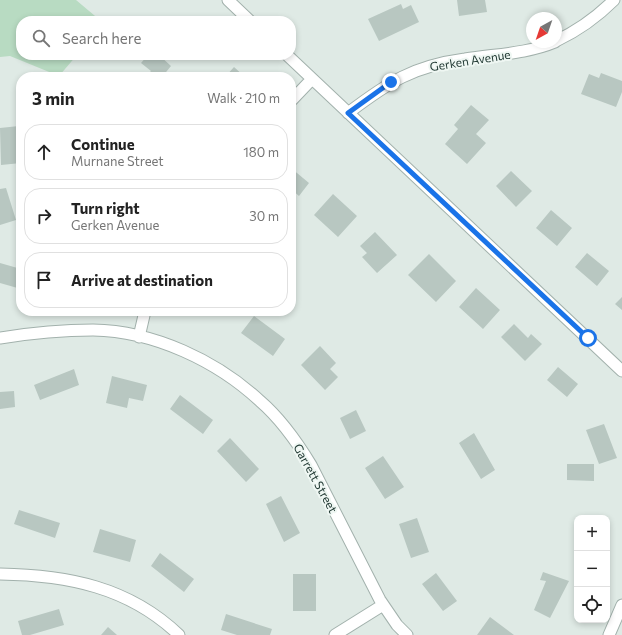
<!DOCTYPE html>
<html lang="en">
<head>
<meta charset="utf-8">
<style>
  :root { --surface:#fff; --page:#f2f2f2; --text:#222; --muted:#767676; --line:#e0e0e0 }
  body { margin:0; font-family:Commissioner,sans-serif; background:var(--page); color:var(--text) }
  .controls { position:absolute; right:12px; bottom:12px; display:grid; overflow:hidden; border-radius:8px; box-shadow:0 2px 6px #0003 }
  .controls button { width:36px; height:36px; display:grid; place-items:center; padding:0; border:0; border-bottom:1px solid var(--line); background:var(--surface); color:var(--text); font:20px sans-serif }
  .compass { position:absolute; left:526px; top:12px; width:36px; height:36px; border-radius:50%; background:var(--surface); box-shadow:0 2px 6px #0003; rotate:220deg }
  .stop { position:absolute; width:12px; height:12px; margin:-9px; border:3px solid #1a73e8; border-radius:50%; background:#fff }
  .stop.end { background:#1a73e8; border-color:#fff; box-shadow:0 1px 4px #0008 }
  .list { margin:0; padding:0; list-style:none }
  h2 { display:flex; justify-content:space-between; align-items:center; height:52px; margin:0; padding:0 16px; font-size:17px }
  h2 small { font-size:13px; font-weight:400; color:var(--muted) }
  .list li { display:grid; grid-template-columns:26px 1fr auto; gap:12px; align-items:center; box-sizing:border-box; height:56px; margin:0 8px 8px; padding:0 8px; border:1px solid var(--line); border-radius:16px }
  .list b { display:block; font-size:15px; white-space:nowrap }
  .list p { margin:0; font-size:13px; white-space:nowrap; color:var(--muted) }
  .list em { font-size:13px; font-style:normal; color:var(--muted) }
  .icon { flex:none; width:22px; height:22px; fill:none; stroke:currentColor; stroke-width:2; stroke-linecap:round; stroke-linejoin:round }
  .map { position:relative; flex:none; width:622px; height:635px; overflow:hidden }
  .search { position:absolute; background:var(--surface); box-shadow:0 2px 6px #0003; left:16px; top:16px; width:280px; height:44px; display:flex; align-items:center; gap:10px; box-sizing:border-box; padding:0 14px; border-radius:16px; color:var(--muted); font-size:15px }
  .panel { position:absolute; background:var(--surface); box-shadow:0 2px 6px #0003; left:16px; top:72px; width:280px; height:244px; border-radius:16px }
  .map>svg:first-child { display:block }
  .green { fill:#b8dbc2 }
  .building { fill:#b8c7c1 }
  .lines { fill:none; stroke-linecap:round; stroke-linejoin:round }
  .minor-casing { stroke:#a2b1ac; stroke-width:13 }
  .minor { stroke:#fff; stroke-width:11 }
  .route { stroke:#1a73e8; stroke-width:5 }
  .labels { text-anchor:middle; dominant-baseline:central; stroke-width:4; stroke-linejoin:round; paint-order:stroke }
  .street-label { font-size:12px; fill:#213933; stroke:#eff7f3 }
</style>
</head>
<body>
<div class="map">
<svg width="622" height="635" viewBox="0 0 622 635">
  <rect width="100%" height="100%" fill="#dfeae5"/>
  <path class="green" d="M0 0H76L101 21H21V55H77L59 76 10 56 0 57Z"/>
  <path class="building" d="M457 0H485L487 12 459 16Z
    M401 4 403 9 411 5 419 22 379 41 368 19Z
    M148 55H159L171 66 162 77H145L151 71 141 63Z
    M234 67 245 77H225Z
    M601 73 622 81V92L616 107 581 94 589 74 599 78Z
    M471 105 489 120 476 134 486 143 467 164 445 144 458 129 454 125Z
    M19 126 21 163 1 165 0 128Z
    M291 168 309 183 299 196 291 189Z
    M511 171 532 191 516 207 496 186Z
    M6 188 16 220 0 225V189Z
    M333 194 357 216 338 237 314 215Z
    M551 210 572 228 557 246 536 228Z
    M375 232 397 255 377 273 362 257 367 253 360 246Z
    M587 253 609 271 597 286 575 267Z
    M429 254 456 281 436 302 408 275Z
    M0 263 21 269V289L0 283Z
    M476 288 500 310 483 329 459 307Z
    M622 297V310L615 304Z
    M254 316 285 339 273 356 241 333Z
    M514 324 528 338 531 334 542 344 525 361 501 337Z
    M320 346 336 363 330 369 338 377 325 390 301 365Z
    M558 367 578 384 567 397 547 380Z
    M74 369 79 385 40 400 34 385Z
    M112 376 147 385 143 401 129 398 127 408 106 403Z
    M14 391 15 407 0 409V392Z
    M180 395 213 420 203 434 170 409Z
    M356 410 366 431 350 439 340 418Z
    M604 424 617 458 599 464 586 430Z
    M474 433 495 470 481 479 459 443Z
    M230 438 259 469 246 482 217 451Z
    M383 456 404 487 385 499 365 468Z
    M567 464H594V481L567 480Z
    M281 496 300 533 284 542 266 504Z
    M19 510 60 523 55 538 14 524Z
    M417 518 429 552 411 558 399 524Z
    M100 529 136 540 130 562 93 552Z
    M160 553 194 579 184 592 151 566Z
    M543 572 569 581 550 618 534 610 546 581 540 580Z
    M436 573 457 601 443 611 422 584Z
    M293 574H316V611H293Z
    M59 609 64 625 30 635H22L18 621Z
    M226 614 272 629 270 635H237L221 630Z
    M490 617 514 635H477Z
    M108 627 117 635H101Z"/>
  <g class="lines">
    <g class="minor-casing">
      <path id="minor" d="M228 0 250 21
        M556 41C579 30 596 18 614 0
        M287 55 622 371
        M291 101 312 79
        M348 113C389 82 413 66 465 59 496 54 526 54 555 42
        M139 337 145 311
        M0 338C31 333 62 330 93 330 154 331 217 361 260 401 281 419 297 442 311 465L380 600 397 625 407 635
        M0 574C67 575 129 587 179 635
        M335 635 383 605
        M609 635 622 605"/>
    </g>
    <use href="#minor" class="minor"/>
  </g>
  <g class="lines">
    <path class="route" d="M391 82 348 113 588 338"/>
  </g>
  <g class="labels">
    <g class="street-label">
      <text transform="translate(470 60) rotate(-9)">Gerken Avenue</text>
      <text transform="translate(316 478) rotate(61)">Garrett Street</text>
    </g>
  </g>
</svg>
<div class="controls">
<button>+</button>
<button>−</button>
<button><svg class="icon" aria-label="locate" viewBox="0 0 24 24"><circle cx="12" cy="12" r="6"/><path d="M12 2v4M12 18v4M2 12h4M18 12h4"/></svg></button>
</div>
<svg class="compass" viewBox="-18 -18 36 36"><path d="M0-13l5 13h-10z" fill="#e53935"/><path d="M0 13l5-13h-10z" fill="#767676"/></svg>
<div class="stop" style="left:588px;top:338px"></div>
<div class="stop end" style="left:391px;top:82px"></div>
<div class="search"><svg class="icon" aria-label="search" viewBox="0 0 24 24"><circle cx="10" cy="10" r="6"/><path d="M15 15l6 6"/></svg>Search here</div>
<section class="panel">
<h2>3 min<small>Walk · 210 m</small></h2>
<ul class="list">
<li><svg class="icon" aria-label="ahead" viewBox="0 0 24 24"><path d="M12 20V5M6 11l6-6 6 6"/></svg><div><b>Continue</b><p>Murnane Street</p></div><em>180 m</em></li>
<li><svg class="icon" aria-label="right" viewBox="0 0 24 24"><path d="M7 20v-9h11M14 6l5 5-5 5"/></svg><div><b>Turn right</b><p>Gerken Avenue</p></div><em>30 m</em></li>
<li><svg class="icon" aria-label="arrive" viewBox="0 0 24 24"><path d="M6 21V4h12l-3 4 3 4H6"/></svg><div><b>Arrive at destination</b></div></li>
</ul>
</section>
</div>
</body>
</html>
